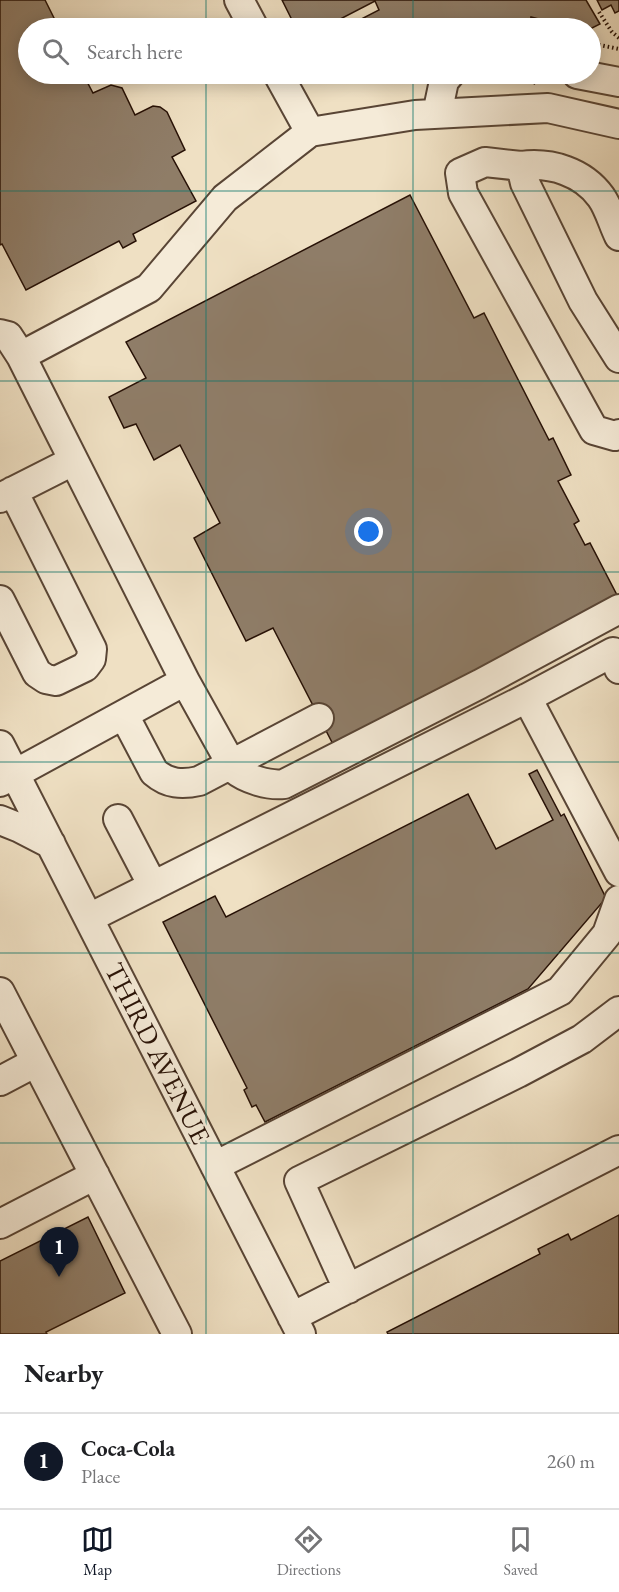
<!DOCTYPE html>
<html lang="en">
<head>
<meta charset="utf-8">
<style>
  :root { --surface:#fff; --page:#f6f6f6; --text:#202124; --muted:#757577; --line:#e0e0e0; --accent:#111827 }
  body { margin:0; font-family:"EB Garamond",serif; background:var(--page); color:var(--text) }
  .you { position:absolute; left:369px; top:532px; width:21px; height:21px; margin:-15px; border:4px solid #fff; border-radius:50%; background:#1a73e8; box-shadow:0 0 0 9px #1a73e833 }
  .badge { display:grid; place-items:center; width:39px; height:39px; border-radius:50%; background:var(--accent); color:#fff; font-size:20px; font-weight:700 }
  .pin { position:absolute; translate:-50% -50px; filter:drop-shadow(0 2px 3px #0008) }
  .pin::after { content:''; position:absolute; top:32px; width:21px; height:18px; background:inherit; clip-path:polygon(0 0,100% 0,50% 100%) }
  .list { margin:0; padding:0; list-style:none }
  h2 { display:flex; justify-content:space-between; align-items:center; height:78px; margin:0; padding:0 24px; font-size:26px }
  h2 small { font-size:20px; font-weight:400; color:var(--muted) }
  .list li { display:grid; grid-template-columns:39px 1fr auto; gap:18px; align-items:center; box-sizing:border-box; height:96px; padding:0 24px; border-top:2px solid var(--line) }
  .list b { display:block; font-size:22px; white-space:nowrap }
  .list p { margin:0; font-size:20px; white-space:nowrap; color:var(--muted) }
  .list em { font-size:20px; font-style:normal; color:var(--muted) }
  .icon { flex:none; width:33px; height:33px; fill:none; stroke:currentColor; stroke-width:2; stroke-linecap:round; stroke-linejoin:round }
  .map { position:relative; flex:none; width:619px; height:1334px; overflow:hidden }
  .search { position:absolute; background:var(--surface); box-shadow:0 3px 15px #0003; left:18px; right:18px; top:18px; height:66px; display:flex; align-items:center; gap:15px; box-sizing:border-box; padding:0 21px; border-radius:33px; color:var(--muted); font-size:22px }
  .sheet { height:174px; background:var(--surface) }
  nav { display:flex; justify-content:space-around; align-items:center; box-sizing:border-box; height:84px; border-top:2px solid var(--line); background:var(--surface); font-size:16px; color:var(--muted) }
  nav a { display:grid; justify-items:center; gap:3px }
  nav .on { color:var(--accent) }
  .map>svg:first-child { display:block }
  .building { fill:#8f7d68; stroke:#271106; stroke-width:1.5 }
  .lines { fill:none; stroke-linecap:round; stroke-linejoin:round }
  .minor-casing { stroke:#594535; stroke-width:32 }
  .path { stroke:#271106; stroke-width:4; stroke-dasharray:1.5 3; stroke-linecap:butt }
  .minor { stroke:#f5ebd8; stroke-width:28 }
  .grid { fill:none; stroke:#0f766e; stroke-width:1.5; stroke-opacity:0.55 }
  .labels { text-anchor:middle; dominant-baseline:central; stroke-width:5; stroke-linejoin:round; paint-order:stroke }
  .street-label { font-size:27px; fill:#271106; stroke:#f5ebd8 }
</style>
</head>
<body>
<div class="map">
<svg width="619" height="1334" viewBox="0 0 619 1334">
  <rect width="100%" height="100%" fill="#efe0c3"/>
  <filter id="stains"><feTurbulence type="fractalNoise" baseFrequency=".00333" numOctaves="4"/><feColorMatrix values="0 0 0 0 .2 0 0 0 0 .09 0 0 0 0 .02 0 0 0 .5 -.17"/></filter>
  <radialGradient id="worn" r=".72"><stop offset=".6" stop-color="#630" stop-opacity="0"/><stop offset="1" stop-color="#630" stop-opacity=".3"/></radialGradient>
  <path class="building" d="M0 0H45L59 28H28V74H83L93 93 111 85 122 88 135 115 153 106 160 107 167 112 185 150 172 157 196 201 133 234 136 241 123 248 119 241 26 290 2 244 0 245Z
    M282 0H586L600 24 590 29 545 28 538 27 539 19 531 17 529 28H344L379 10 375 1 323 28H296Z
    M597 0H619V11L615 13 611 5 602 10Z
    M410 195 474 318 484 313 549 440 553 438 571 475 558 481 579 521 574 524 585 545 590 543 619 599 336 750 273 628 246 641 194 538 220 523 180 445 154 460 136 424 124 428 109 397 146 378 126 342Z
    M537 770 561 816 564 814 606 898 528 989 265 1122 256 1105 252 1107 244 1090 247 1088 163 922 215 896 226 917 468 794 496 849 553 820 529 774Z
    M619 1215V1334H388L387 1332 540 1254 538 1249 568 1234 571 1240Z
    M88 1217 125 1293 46 1332 47 1334H0V1261Z"/>
  <g class="lines">
    <g class="minor-casing">
      <path id="minor" d="M239 0 254 28
        M278 74 310 132
        M577 74 619 82
        M437 114 444 81 450 74
        M521 166 485 162 460 173 463 193 594 430 615 436 619 434
        M619 236C613 224 609 208 601 197 583 172 551 162 521 166L525 183 583 301 619 358
        M0 334 8 336 21 356
        M0 498 73 461
        M0 600 37 673 46 679 56 681 85 667 91 659 92 649 13 491
        M185 681 234 769C246 779 269 786 284 784L480 684 619 609
        M527 698 619 872
        M124 715 154 772C168 784 182 785 199 781L319 718
        M0 745 301 1334
        M0 782 185 681 21 356 149 288 225 198 310 132 415 115 548 108 619 124
        M118 819 153 886
        M0 820 20 828 51 844
        M89 918 527 698 613 652 619 669
        M0 992 177 1334
        M0 1081 36 1062
        M215 1166 560 991 607 934 619 900
        M0 1224 95 1175
        M348 1289 299 1181 518 1073 582 1039 619 1011
        M292 1317 619 1150"/>
    </g>
    <path class="path" d="M599 12 612 32 619 38
      M278 19 283 28
      M590 43 619 49
      M471 82 515 80 538 83"/>
    <use href="#minor" class="minor"/>
  </g>
  <path class="grid" d="M206 0V28M413 0V28M206 74V1334M413 74V1334M0 191H619M0 381H619M0 572H619M0 762H619M0 953H619M0 1143H619"/>
  <g class="labels">
    <g class="street-label">
      <text transform="translate(158 1053) rotate(63)">THIRD AVENUE</text>
    </g>
  </g>
  <rect width="100%" height="100%" filter="url(#stains)"/>
  <rect width="100%" height="100%" fill="url(#worn)"/>
</svg>
<div class="you"></div>
<div class="pin badge" style="left:59px;top:1277px">1</div>
<div class="search"><svg class="icon" aria-label="search" viewBox="0 0 24 24"><circle cx="10" cy="10" r="6"/><path d="M15 15l6 6"/></svg>Search here</div>
</div>
<section class="sheet">
<h2>Nearby<small></small></h2>
<ul class="list">
<li><span class="badge">1</span><div><b>Coca-Cola</b><p>Place</p></div><em>260 m</em></li>
</ul>
</section>
<nav>
<a class="on"><svg class="icon" aria-label="map" viewBox="0 0 24 24"><path d="M3 6l6-2 6 2 6-2v14l-6 2-6-2-6 2zM9 4v14M15 6v14"/></svg>Map</a>
<a><svg class="icon" aria-label="directions" viewBox="0 0 24 24"><path d="M12 3l9 9-9 9-9-9zM9 14v-3h6M13 9l2 2-2 2"/></svg>Directions</a>
<a><svg class="icon" aria-label="saved" viewBox="0 0 24 24"><path d="M7 4h10v16l-5-4-5 4z"/></svg>Saved</a>
</nav>
</body>
</html>
